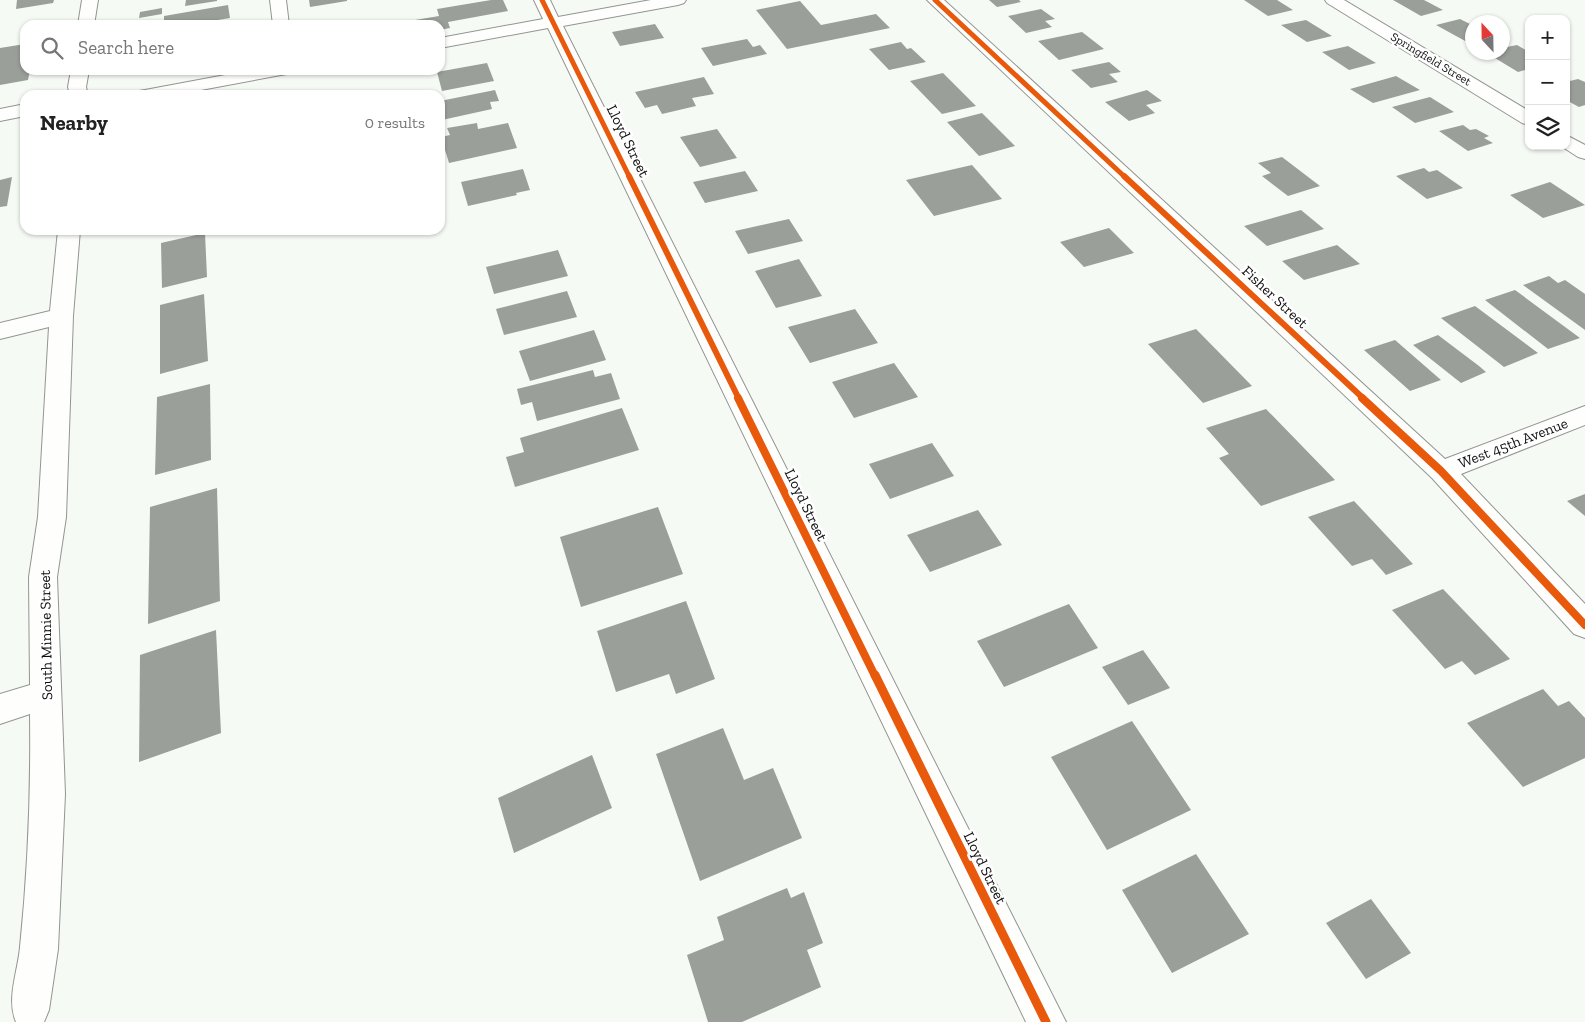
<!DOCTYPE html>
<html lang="en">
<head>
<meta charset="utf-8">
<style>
  :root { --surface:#fff; --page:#f6f6f6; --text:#222; --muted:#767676; --line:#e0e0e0 }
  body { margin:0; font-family:"Zilla Slab",serif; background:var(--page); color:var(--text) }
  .controls { position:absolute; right:15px; top:15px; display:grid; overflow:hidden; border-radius:10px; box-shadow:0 1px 4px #0004 }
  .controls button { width:45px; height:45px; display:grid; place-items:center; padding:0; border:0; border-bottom:1px solid var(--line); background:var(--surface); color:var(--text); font:25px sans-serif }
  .compass { position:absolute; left:1465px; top:15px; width:45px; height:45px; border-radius:50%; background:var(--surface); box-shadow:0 1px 4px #0004; rotate:338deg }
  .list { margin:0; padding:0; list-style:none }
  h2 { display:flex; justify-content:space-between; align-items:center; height:65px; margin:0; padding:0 20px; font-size:21px }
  h2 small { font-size:16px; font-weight:400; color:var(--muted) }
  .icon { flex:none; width:28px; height:28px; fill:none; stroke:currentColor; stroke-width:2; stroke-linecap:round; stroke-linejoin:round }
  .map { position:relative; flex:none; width:1585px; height:1022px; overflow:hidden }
  .search { position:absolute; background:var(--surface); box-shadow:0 1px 4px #0004; left:20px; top:20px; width:425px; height:55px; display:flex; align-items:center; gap:12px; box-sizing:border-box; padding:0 18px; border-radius:15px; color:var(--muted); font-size:19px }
  .panel { position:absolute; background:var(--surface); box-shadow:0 1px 4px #0004; left:20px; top:90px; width:425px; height:145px; border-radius:15px }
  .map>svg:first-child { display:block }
  .building { fill:#9b9f9a }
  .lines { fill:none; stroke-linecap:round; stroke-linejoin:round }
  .minor-casing { stroke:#939592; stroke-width:2 }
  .minor { fill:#fefefd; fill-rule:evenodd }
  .cycleway-far3-casing { stroke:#fff; stroke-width:7 }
  .cycleway-far2-casing { stroke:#fff; stroke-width:9 }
  .cycleway-far1-casing { stroke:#fff; stroke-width:11 }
  .cycleway-casing { stroke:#fff; stroke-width:12 }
  .cycleway-far3 { stroke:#e8590c; stroke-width:5 }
  .cycleway-far2 { stroke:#e8590c; stroke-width:6 }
  .cycleway-far1 { stroke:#e8590c; stroke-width:8 }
  .cycleway { stroke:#e8590c; stroke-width:9 }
  .labels { text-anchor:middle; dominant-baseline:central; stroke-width:5; stroke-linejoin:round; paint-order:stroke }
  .far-street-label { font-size:12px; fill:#0f0f0f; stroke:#fff }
  .street-label { font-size:15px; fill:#0f0f0f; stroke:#fff }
</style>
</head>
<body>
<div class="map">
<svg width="1585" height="1022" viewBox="0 0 1585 1022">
  <rect width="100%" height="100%" fill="#f5fbf4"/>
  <path class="building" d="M17 0H54L53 3 16 9Z
    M186 0H217V1L185 6Z
    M309 0H347V1L310 7Z
    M491 0H503L508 11 448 22 450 28 440 30V25H416L415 20 439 16 437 9Z
    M989 0H1019L1021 2 997 7Z
    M1244 0H1277L1293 10 1268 16Z
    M1393 0H1424L1443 10 1421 16Z
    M800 1 821 25 876 14 890 28 787 49 756 10Z
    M228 5 230 18 188 25H164V16Z
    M162 8V14L139 18 140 12Z
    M1041 9 1055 19 1045 21 1052 27 1026 33 1008 16Z
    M1460 19 1472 25V41L1467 42 1436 25Z
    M1306 20 1332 36 1307 42 1281 25Z
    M655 24 664 38 620 46 612 32Z
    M1082 32 1104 49 1059 60 1038 41Z
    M747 39 753 47 760 45 767 54 713 66 701 48Z
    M901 42 907 49 911 48 926 62 889 70 869 49Z
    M25 44V70H30L28 80 0 85V48Z
    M1517 45 1529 52V69L1518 72 1485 52H1502V48Z
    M1348 46 1376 63 1349 70 1322 52Z
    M1109 62 1121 72 1109 74 1118 82 1091 88 1071 70Z
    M487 63 494 81 442 91 437 72Z
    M943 73 976 106 942 114 910 81Z
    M1396 76 1420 90 1373 103 1350 89Z
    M704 77 714 94 692 98 696 106 662 114 657 105 645 108 635 92Z
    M1566 79 1570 81 1578 79 1585 82V105L1579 107 1566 100Z
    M329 90 331 95H310V94Z
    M495 90 499 101 490 102 492 109 442 120 440 101Z
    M1147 90 1162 101 1146 105 1155 113 1129 121 1105 102Z
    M1430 97 1454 112 1415 123 1392 107Z
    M982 113 1015 146 979 156 947 122Z
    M477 123 478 129 508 123 517 148 449 163 441 137 450 135 447 128Z
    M1463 125 1470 130 1476 129 1489 136 1484 138 1493 143 1468 151 1439 131Z
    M717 129 737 158 700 167 680 137Z
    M1282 157 1320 186 1288 196 1262 176 1271 173 1258 163Z
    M972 165 1002 199 934 216 906 180Z
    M1424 168 1429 172 1437 170 1463 188 1427 199 1396 176Z
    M523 169 530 190 516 193 517 195 468 206 461 182Z
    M745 171 758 191 705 203 693 182Z
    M12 177 7 206 0 207V180Z
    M1550 182 1585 205 1543 218 1510 195Z
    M1301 210 1324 229 1267 246 1244 226Z
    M789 219 803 241 748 254 735 231Z
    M1109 228 1134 253 1084 267 1060 242Z
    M205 233 207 277 162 288 161 243Z
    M1337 245 1360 264 1304 280 1282 261Z
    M558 250 568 276 494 294 486 267Z
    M799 259 822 296 776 308 755 271Z
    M1549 276 1558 283 1565 280 1585 294V330L1523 285Z
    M1515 290 1580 338 1548 349 1485 300Z
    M567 291 577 317 504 335 496 309Z
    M204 294 208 361 160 374V305Z
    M1475 306 1538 353 1504 367 1441 318Z
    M855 309 878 343 810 363 788 327Z
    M1196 329 1252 386 1203 403 1148 344Z
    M594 330 606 360 530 381 519 351Z
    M1438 335 1479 366 1486 372 1461 383 1413 345Z
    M1395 340 1441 380 1410 391 1364 350Z
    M894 363 918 397 854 418 832 382Z
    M593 370 595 377 611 373 620 399 537 421 532 402 521 405 517 389Z
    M210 384 211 460 155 475 157 397Z
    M622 408 639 450 515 487 506 457 524 452 520 438Z
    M1266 409 1335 480 1261 506 1219 458 1229 454 1206 428Z
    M932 443 954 476 890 499 869 464Z
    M217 488 220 601 148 624 150 507Z
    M1585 494V516L1567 501Z
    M1354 501 1413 564 1386 575 1372 559 1352 566 1308 517Z
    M658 507 683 574 581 607 560 537Z
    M978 510 1002 545 930 572 907 535Z
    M1443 589 1510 659 1475 675 1462 661 1445 669 1392 610Z
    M686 601 715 679 676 694 669 674 616 692 597 631Z
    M1069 604 1098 648 1004 687 977 641Z
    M216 630 221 733 139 762 140 655Z
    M1143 650 1170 688 1128 705 1102 667Z
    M1543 689 1558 706 1569 701 1585 718V758L1523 787 1467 723Z
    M1132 721 1191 810 1107 850 1051 757Z
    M723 728 744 780 773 768 802 838 700 881 656 754Z
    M592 755 612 808 514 853 498 798Z
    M1196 854 1249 934 1172 973 1122 890Z
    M787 888 791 898 804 892 823 943 807 950 821 987 742 1022H708L687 955 724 940 717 917Z
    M1371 899 1411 953 1366 979 1326 923Z"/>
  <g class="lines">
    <g class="minor-casing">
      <path id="minor" d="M82 0H98L94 25H78Z
        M270 0H286L289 25H273Z
        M534 0H550L558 17 651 0H686L684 3 678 5 563 26 1066 1022H1026L548 28 440 48V38L543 19Z
        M927 0H944L1445 459 1585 406V425L1461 474 1585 604V638L1574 634 1432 478Z
        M1325 0H1344L1529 111V125L1522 123 1327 3Z
        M71 70H89L86 87 88 95H70L68 87Z
        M252 70H290L287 74 281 75 174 95H136L139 91 145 90Z
        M25 104V116L0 121V109Z
        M1566 135 1585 145V159L1578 157 1561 146H1566Z
        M58 230H80L73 316 66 517 57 577 65 794 58 949 49 1010 44 1022H16C6 999 18 971 20 947 28 870 31 792 30 714L0 724V694L30 685 29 577 38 517 49 327 0 339V323L50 311Z"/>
    </g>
    <use href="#minor" class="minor"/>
    <g class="cycleway-far3-casing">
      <path id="cycleway-far3" d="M542 0 630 178
        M935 0 1126 178"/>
    </g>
    <g class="cycleway-far2-casing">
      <path id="cycleway-far2" d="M629 176 739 399
        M1124 176 1364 399"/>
    </g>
    <g class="cycleway-far1-casing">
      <path id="cycleway-far1" d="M738 398 875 676
        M1362 398 1441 471 1585 625"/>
    </g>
    <g class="cycleway-casing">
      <path id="cycleway" d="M875 675 1046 1022"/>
    </g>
    <use href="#cycleway-far3" class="cycleway-far3"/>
    <use href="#cycleway-far2" class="cycleway-far2"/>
    <use href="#cycleway-far1" class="cycleway-far1"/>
    <use href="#cycleway" class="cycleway"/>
  </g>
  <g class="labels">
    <g class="far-street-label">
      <text transform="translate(1431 59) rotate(31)">Springfield Street</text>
    </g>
    <g class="street-label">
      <text transform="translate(628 141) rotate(64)">Lloyd Street</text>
      <text transform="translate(1275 297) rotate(43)">Fisher Street</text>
      <text transform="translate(1513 443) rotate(-21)">West 45th Avenue</text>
      <text transform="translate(806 505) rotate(64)">Lloyd Street</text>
      <text transform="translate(46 635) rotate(-91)">South Minnie Street</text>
      <text transform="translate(985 868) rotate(64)">Lloyd Street</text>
    </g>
  </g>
</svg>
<div class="controls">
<button>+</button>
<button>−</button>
<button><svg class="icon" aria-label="layers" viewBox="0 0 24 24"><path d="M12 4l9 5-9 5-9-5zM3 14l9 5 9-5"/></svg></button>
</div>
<svg class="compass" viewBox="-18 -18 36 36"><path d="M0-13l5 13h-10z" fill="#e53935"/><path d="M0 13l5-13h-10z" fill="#767676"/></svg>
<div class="search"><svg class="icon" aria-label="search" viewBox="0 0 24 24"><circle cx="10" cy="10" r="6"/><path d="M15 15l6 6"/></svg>Search here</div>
<section class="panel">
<h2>Nearby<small>0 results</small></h2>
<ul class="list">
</ul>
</section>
</div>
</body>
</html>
